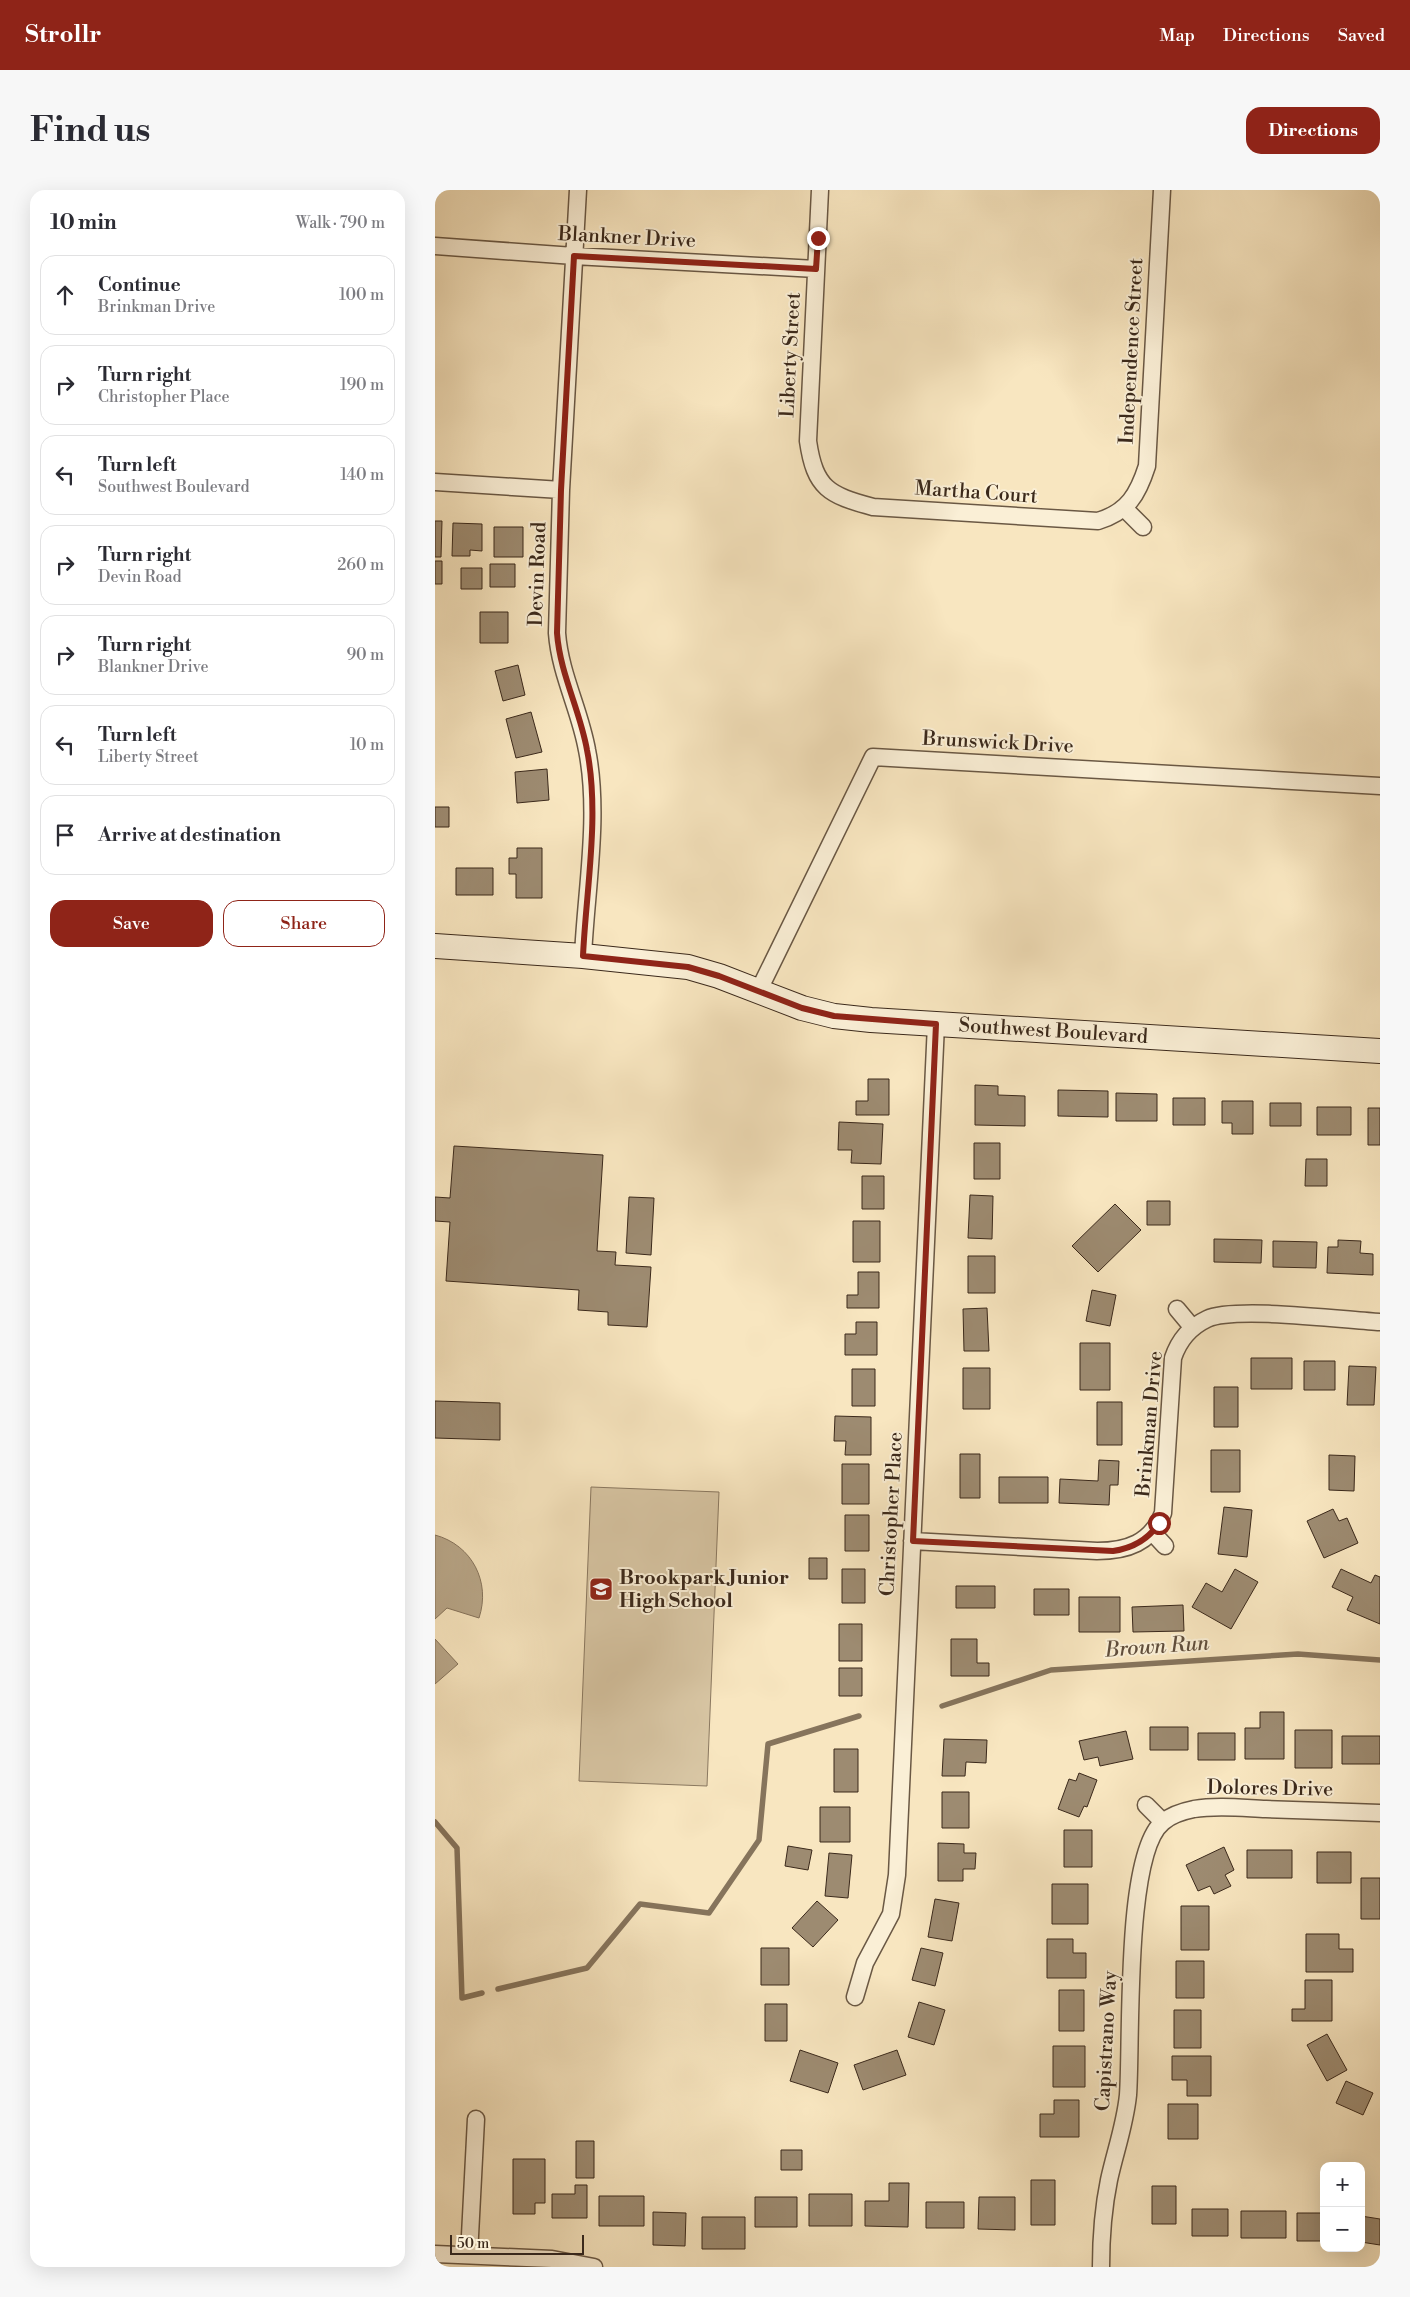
<!DOCTYPE html>
<html lang="en">
<head>
<meta charset="utf-8">
<style>
  :root { --surface:#fff; --page:#f7f7f7; --text:#2b2b33; --muted:#7c7c81; --line:#e1e1e2; --accent:#8f2418 }
  body { margin:0; font-family:"Libre Bodoni",serif; background:var(--page); color:var(--text) }
  .controls { position:absolute; right:15px; bottom:15px; display:grid; overflow:hidden; border-radius:10px; box-shadow:0 5px 20px #0002 }
  .controls button { width:45px; height:45px; display:grid; place-items:center; padding:0; border:0; border-bottom:1px solid var(--line); background:var(--surface); color:var(--text); font:25px sans-serif }
  .scale { position:absolute; left:15px; bottom:12px; width:134px; box-sizing:border-box; padding-left:5px; border:2px solid #3b291b; border-top:0; font-size:14px; line-height:18px; white-space:nowrap; color:#3b291b; -webkit-text-stroke:4px #faefd6; paint-order:stroke }
  .stop { position:absolute; width:15px; height:15px; margin:-11px; border:4px solid #8f2418; border-radius:50%; background:#fff }
  .stop.end { background:#8f2418; border-color:#fff; box-shadow:0 1px 5px #0008 }
  .list { margin:0; padding:0; list-style:none }
  h2 { display:flex; justify-content:space-between; align-items:center; height:65px; margin:0; padding:0 20px; font-size:21px }
  h2 small { font-size:16px; font-weight:400; color:var(--muted) }
  .list li { display:grid; grid-template-columns:32px 1fr auto; gap:15px; align-items:center; box-sizing:border-box; height:80px; margin:0 10px 10px; padding:0 10px; border:1px solid var(--line); border-radius:15px }
  .list b { display:block; font-size:19px; white-space:nowrap }
  .list p { margin:0; font-size:16px; white-space:nowrap; color:var(--muted) }
  .list em { font-size:16px; font-style:normal; color:var(--muted) }
  .actions { display:flex; gap:10px; padding:15px 20px }
  .actions a { flex:1; padding:11px 0; border:1px solid var(--accent); border-radius:15px; text-align:center; font-size:18px; color:var(--accent) }
  .actions .main { background:var(--accent); color:#fff }
  .icon { flex:none; width:28px; height:28px; fill:none; stroke:currentColor; stroke-width:2; stroke-linecap:round; stroke-linejoin:round }
  .map { position:relative; flex:none; width:945px; height:2077px; overflow:hidden; border-radius:15px }
  header { display:flex; align-items:center; gap:30px; box-sizing:border-box; height:70px; padding:0 25px; background:var(--accent); color:#fff }
  header strong { font-size:24px }
  nav { display:flex; gap:28px; margin-inline-start:auto; font-size:18px }
  .intro { display:flex; align-items:center; justify-content:space-between; box-sizing:border-box; height:120px; padding:0 30px }
  h1 { margin:0; font-size:35px }
  .button { padding:12px 22px; border-radius:15px; background:var(--accent); color:#fff; font-size:18px; font-weight:700 }
  main { display:flex; gap:30px; padding:0 30px }
  aside { flex:1; background:var(--surface); border-radius:15px; box-shadow:0 5px 20px #0002 }
  .map>svg:first-child { display:block }
  .green { fill:#d8c6a4; stroke:#8a7860 }
  .water { fill:#b8a688; stroke:#86745c }
  .lines { fill:none; stroke-linecap:round; stroke-linejoin:round }
  .stream { stroke:#86745c; stroke-width:5.5 }
  .building { fill:#9d8b71; stroke:#3b291b }
  .street-casing { stroke:#6a5844; stroke-width:19 }
  .secondary-casing { stroke:#3b291b; stroke-width:26 }
  .street { stroke:#faefd6; stroke-width:16 }
  .secondary { stroke:#faefd6; stroke-width:24 }
  .route { stroke:#8f2418; stroke-width:6 }
  .labels { text-anchor:middle; dominant-baseline:central; stroke-width:4; stroke-linejoin:round; paint-order:stroke }
  .street-label { font-size:20px; fill:#3b291b; stroke:#faefd6 }
  .poi-label { font-size:20px; font-weight:bold; fill:#3b291b; stroke:#faefd6; text-anchor:start }
  .water-label { font-size:21px; font-style:italic; fill:#604e3c; stroke:#faefd6 }
</style>
</head>
<body>
<header>
<strong>Strollr</strong>
<nav><a>Map</a><a>Directions</a><a>Saved</a></nav>
</header>
<div class="intro"><h1>Find us</h1><a class="button">Directions</a></div>
<main>
<aside>
<h2>10 min<small>Walk · 790 m</small></h2>
<ul class="list">
<li><svg class="icon" aria-label="ahead" viewBox="0 0 24 24"><path d="M12 20V5M6 11l6-6 6 6"/></svg><div><b>Continue</b><p>Brinkman Drive</p></div><em>100 m</em></li>
<li><svg class="icon" aria-label="right" viewBox="0 0 24 24"><path d="M7 20v-9h11M14 6l5 5-5 5"/></svg><div><b>Turn right</b><p>Christopher Place</p></div><em>190 m</em></li>
<li><svg class="icon" aria-label="left" viewBox="0 0 24 24"><path d="M17 20v-9H6M10 6l-5 5 5 5"/></svg><div><b>Turn left</b><p>Southwest Boulevard</p></div><em>140 m</em></li>
<li><svg class="icon" aria-label="right" viewBox="0 0 24 24"><path d="M7 20v-9h11M14 6l5 5-5 5"/></svg><div><b>Turn right</b><p>Devin Road</p></div><em>260 m</em></li>
<li><svg class="icon" aria-label="right" viewBox="0 0 24 24"><path d="M7 20v-9h11M14 6l5 5-5 5"/></svg><div><b>Turn right</b><p>Blankner Drive</p></div><em>90 m</em></li>
<li><svg class="icon" aria-label="left" viewBox="0 0 24 24"><path d="M17 20v-9H6M10 6l-5 5 5 5"/></svg><div><b>Turn left</b><p>Liberty Street</p></div><em>10 m</em></li>
<li><svg class="icon" aria-label="arrive" viewBox="0 0 24 24"><path d="M6 21V4h12l-3 4 3 4H6"/></svg><div><b>Arrive at destination</b></div></li>
</ul>
<div class="actions"><a class="main">Save</a><a>Share</a></div>
</aside>
<div class="map">
<svg width="945" height="2077" viewBox="0 0 945 2077">
  <rect width="100%" height="100%" fill="#f8e6c0"/>
  <filter id="stains"><feTurbulence type="fractalNoise" baseFrequency=".004" numOctaves="4"/><feColorMatrix values="0 0 0 0 .2 0 0 0 0 .09 0 0 0 0 .02 0 0 0 .5 -.17"/></filter>
  <radialGradient id="worn" r=".72"><stop offset=".6" stop-color="#630" stop-opacity="0"/><stop offset="1" stop-color="#630" stop-opacity=".3"/></radialGradient>
  <path class="green" d="M156 1297 284 1302 272 1596 144 1591Z"/>
  <path class="water" d="M0 1345C37 1355 56 1392 44 1428L12 1418 0 1429Z
    M0 1449 23 1474 0 1494Z"/>
  <g class="lines">
    <path class="stream" d="M507 1516 616 1480 863 1464 945 1470
      M0 1632 22 1658 27 1808 47 1803
      M63 1799 152 1778 205 1714 274 1723 324 1650 333 1554 424 1526"/>
  </g>
  <path class="building" d="M0 331H7L6 367H0Z
    M18 333 47 334V361L35 360V366H17Z
    M59 337H88V367H59Z
    M0 371H7V394H0Z
    M55 374H80V397H55Z
    M26 378H47V399H26Z
    M45 422H73V453H45Z
    M83 475 90 505 68 511 60 481Z
    M96 522 107 562 81 568 71 529Z
    M112 579 114 610 82 613 80 582Z
    M0 617H14V637H0Z
    M82 658H107V708H81V684H74V668H82Z
    M21 678H58V705H21Z
    M433 889H454V925H421V911H433Z
    M540 895 563 896V905L590 906V936L540 935Z
    M623 900 673 901V927L623 926Z
    M681 903 722 904V931H681Z
    M738 908H770V935H738Z
    M787 911H818V944H797V933H787Z
    M835 913H866V936H835Z
    M882 917H916V945H882Z
    M933 918H945V955H933Z
    M404 932 448 934 446 974 416 973 417 960H403Z
    M539 953H565V989H539Z
    M19 956 168 965 162 1061 181 1062 180 1075 216 1077 212 1137 173 1135V1122L143 1120 144 1100 11 1091 15 1032 0 1031V1007L15 1008Z
    M871 969H892V996H870Z
    M427 986H449V1019H427Z
    M535 1005 558 1006 557 1049 533 1048Z
    M194 1007 219 1008 216 1065 191 1063Z
    M712 1011H735V1035H712Z
    M680 1014 706 1040 663 1082 637 1056Z
    M418 1031H445V1072H418Z
    M779 1049 827 1050 826 1073 779 1072Z
    M903 1050 926 1051 925 1063 938 1064V1085L892 1083 893 1057H903Z
    M838 1051 882 1052 881 1078 838 1077Z
    M533 1066H560V1103H533Z
    M423 1082H444V1118H412V1105H423Z
    M657 1100 681 1105 675 1136 651 1131Z
    M552 1118 554 1161H529L528 1119Z
    M421 1132H442V1165H410V1144H421Z
    M645 1153H675V1200H645Z
    M816 1168H857V1199H816Z
    M869 1171H900V1200H869Z
    M914 1176 941 1177 939 1215H912Z
    M528 1178H555V1219H528Z
    M417 1179H440V1216H417Z
    M779 1197H803V1237H779Z
    M0 1211 65 1213V1250L0 1248Z
    M662 1212H687V1255H662Z
    M400 1226 436 1227V1265H410L411 1251H399Z
    M776 1260H805V1302H776Z
    M525 1264H545V1308H525Z
    M894 1265 920 1266 919 1301 894 1300Z
    M664 1270 684 1271 683 1295H675L674 1315 624 1313 625 1289 663 1291Z
    M407 1274H434V1314H407Z
    M564 1287H613V1313H564Z
    M789 1317 817 1320 812 1367 783 1364Z
    M898 1319 904 1331 912 1328 923 1353 889 1368 872 1331Z
    M410 1325H434V1361H410Z
    M374 1368H392V1389H374Z
    M407 1379H430V1413H407Z
    M800 1379 823 1392 796 1439 757 1417 771 1393 787 1402Z
    M906 1379 936 1393 940 1385 945 1387V1434L912 1420 918 1407 897 1397Z
    M521 1396H560V1418H521Z
    M599 1399H634V1425H599Z
    M644 1407H685V1442H644Z
    M748 1415 749 1441 698 1442 697 1417Z
    M404 1434H427V1471H404Z
    M516 1449H542V1473H554V1486H516Z
    M404 1478H427V1506H404Z
    M825 1522H849V1569H810V1538H825Z
    M715 1537H753V1560H715Z
    M860 1540H897V1578H860Z
    M691 1541 698 1569 665 1576 663 1567 649 1570 644 1551Z
    M763 1543H800V1570H763Z
    M907 1546H945V1574H907Z
    M509 1549 552 1550 551 1573 531 1572 530 1586H507Z
    M399 1559H423V1602H399Z
    M644 1583 662 1590 652 1617 649 1616 644 1627 623 1619 634 1589 641 1591Z
    M507 1602H534V1638H507Z
    M385 1617H415V1652H385Z
    M629 1640H657V1677H629Z
    M503 1653 529 1654V1663H541L540 1679H528V1691H503Z
    M353 1656 377 1660 373 1680 350 1676Z
    M789 1657 799 1680 790 1685 796 1696 779 1704 775 1696 763 1701 751 1675Z
    M812 1660H857V1688H812Z
    M882 1662H916V1693H882Z
    M394 1663 417 1665 413 1708 390 1706Z
    M926 1688H945V1729H926Z
    M617 1694H653V1734H617Z
    M500 1709 524 1713 517 1751 493 1747Z
    M382 1711 403 1730 378 1757 357 1738Z
    M746 1716H774V1760H746Z
    M871 1744H904V1759H918V1782H871Z
    M612 1749H638V1763H651V1788H612Z
    M326 1758H354V1795H326Z
    M486 1758 508 1763 500 1796 477 1790Z
    M741 1771H769V1808H741Z
    M870 1790H897V1831H857V1819H870Z
    M624 1800H649V1841H624Z
    M484 1812 510 1820 499 1855 473 1847Z
    M330 1814H352V1851H330Z
    M739 1820H766V1858H739Z
    M892 1844 912 1880 892 1891 872 1855Z
    M618 1856H650V1897H618Z
    M365 1860 403 1873 393 1903 355 1891Z
    M462 1860 471 1885 428 1900 419 1875Z
    M737 1866H776V1906H752V1890H737Z
    M911 1891 938 1903 928 1925 901 1913Z
    M619 1910H644V1947H605V1924H619Z
    M733 1914H763V1949H733Z
    M141 1951H159V1988H141Z
    M346 1960H367V1980H346Z
    M78 1969H110V2013H100V2024H78Z
    M596 1990H620V2035H596Z
    M454 1993H474L473 2037 430 2036V2011H454Z
    M140 1995H152V2028H117V2004H140Z
    M717 1996H741V2034H717Z
    M374 2004H417V2036H374Z
    M164 2006H209V2036H164Z
    M320 2007H362V2037H320Z
    M544 2007H580V2040L543 2039Z
    M491 2012H529V2038H491Z
    M757 2019H793V2046H757Z
    M806 2021H851V2048H806Z
    M218 2022 251 2023 250 2056 218 2055Z
    M862 2023H889V2051H862Z
    M926 2026 945 2029V2055L926 2052Z
    M267 2027H310V2059H267Z"/>
  <g class="lines">
    <g class="street-casing">
      <path id="street" d="M143 0 126 300 122 443C125 484 145 520 152 560 165 625 151 700 148 766
        M385 0 373 251C380 299 394 305 438 317L663 331C693 322 703 304 712 276L727 0
        M0 56 139 66 381 79
        M0 292 126 300
        M689 318 708 337
        M323 802 438 567 945 596
        M742 1119 757 1137
        M718 1343 730 1356
        M477 1351 662 1361C692 1361 716 1353 728 1323L738 1168C744 1150 755 1137 772 1129 799 1116 910 1130 945 1132
        M711 1615 728 1632
        M420 1807 430 1773 456 1724 462 1685 501 834
        M0 2064 117 2069 159 2077
        M34 2065 41 1929
        M666 2077C666 2048 668 2019 674 1990 680 1962 690 1935 693 1905 697 1851 689 1663 728 1632 736 1625 749 1621 759 1619 782 1615 808 1618 831 1619 869 1620 907 1622 945 1623"/>
    </g>
    <g class="secondary-casing">
      <g id="secondary">
        <path id="s1" d="M0 756 148 766 253 777 284 786 367 818 399 826 436 830 945 861"/>
      </g>
    </g>
    <use href="#street" class="street"/>
    <use href="#secondary" class="secondary"/>
  </g>
  <g class="lines">
    <path class="route" d="M383 48 381 79 139 66 126 300 122 443C125 484 145 520 152 560 165 625 151 700 148 766L253 777 284 786 367 818 399 826 501 834 478 1351 678 1361C698 1358 713 1350 724 1333"/>
  </g>
  <defs>
    <g id="school-square" transform="scale(1.25)"><rect x="-9" y="-9" width="18" height="18" rx="4" fill="#8f2418" stroke="#faefd6"/><path d="M0-5L7-2L0 1L-7-2ZM-4 1L0 2.5L4 1V4Q0 6-4 4Z" fill="#fff"/></g>
  </defs>
  <g fill-rule="evenodd">
    <use href="#school-square" x="166" y="1399"/>
  </g>
  <g class="labels">
    <g class="street-label">
      <text transform="translate(192 48) rotate(3)">Blankner Drive</text>
      <text transform="translate(697 161) rotate(-87)">Independence Street</text>
      <text transform="translate(356 165) rotate(-87)">Liberty Street</text>
      <text transform="translate(541 303) rotate(4)">Martha Court</text>
      <text transform="translate(103 384) rotate(-88)">Devin Road</text>
      <text transform="translate(563 553) rotate(3)">Brunswick Drive</text>
      <text stroke="none"><textPath href="#s1" startOffset="628">Southwest Boulevard</textPath></text>
      <text transform="translate(715 1234) rotate(-85)">Brinkman Drive</text>
      <text transform="translate(457 1324) rotate(-87)">Christopher Place</text>
      <text transform="translate(835 1599) rotate(1)">Dolores Drive</text>
      <text transform="translate(672 1851) rotate(-87)">Capistrano Way</text>
    </g>
    <g class="poi-label">
      <text x="184" y="1388">Brookpark Junior<tspan x="184" dy="23">High School</tspan></text>
    </g>
    <g class="water-label">
      <text transform="translate(722 1457) rotate(-4)">Brown Run</text>
    </g>
  </g>
  <rect width="100%" height="100%" filter="url(#stains)"/>
  <rect width="100%" height="100%" fill="url(#worn)"/>
</svg>
<div class="controls">
<button>+</button>
<button>−</button>
</div>
<div class="scale">50 m</div>
<div class="stop" style="left:724px;top:1333px"></div>
<div class="stop end" style="left:383px;top:48px"></div>
</div>
</main>
</body>
</html>
